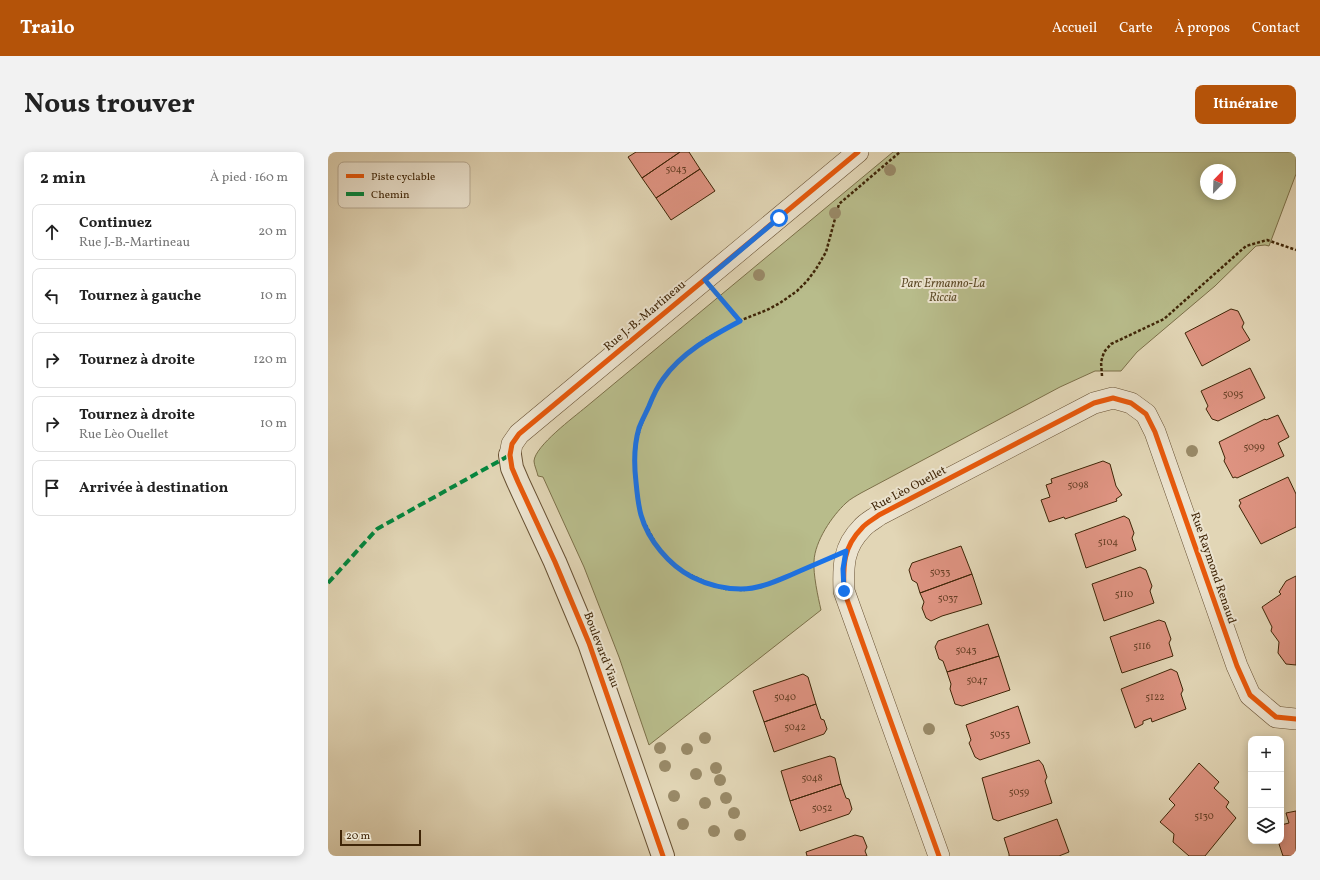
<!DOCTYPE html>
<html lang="fr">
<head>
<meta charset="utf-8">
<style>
  :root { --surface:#fff; --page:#f2f2f2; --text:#222; --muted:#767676; --line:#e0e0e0; --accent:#b45309 }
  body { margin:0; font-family:Vollkorn,serif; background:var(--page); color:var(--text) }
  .controls { position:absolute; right:12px; bottom:12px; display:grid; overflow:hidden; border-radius:8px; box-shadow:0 2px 10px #0003 }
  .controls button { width:36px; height:36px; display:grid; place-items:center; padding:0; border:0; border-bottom:1px solid var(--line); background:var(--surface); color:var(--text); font:20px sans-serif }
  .compass { position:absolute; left:872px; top:12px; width:36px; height:36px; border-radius:50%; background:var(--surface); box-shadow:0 2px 10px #0003; rotate:23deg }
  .scale { position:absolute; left:12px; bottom:10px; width:81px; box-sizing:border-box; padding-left:4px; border:2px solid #3f2507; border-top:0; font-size:11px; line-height:14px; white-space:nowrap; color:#3f2507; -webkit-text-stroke:3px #ece4d0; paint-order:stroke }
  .stop { position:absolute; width:12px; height:12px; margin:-9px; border:3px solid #1a73e8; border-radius:50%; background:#fff }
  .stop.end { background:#1a73e8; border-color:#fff; box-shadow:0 1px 4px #0008 }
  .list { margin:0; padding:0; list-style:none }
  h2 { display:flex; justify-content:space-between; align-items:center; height:52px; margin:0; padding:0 16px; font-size:17px }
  h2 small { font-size:13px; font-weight:400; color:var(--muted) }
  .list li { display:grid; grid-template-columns:26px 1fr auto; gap:12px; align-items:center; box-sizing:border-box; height:56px; margin:0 8px 8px; padding:0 8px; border:1px solid var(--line); border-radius:8px }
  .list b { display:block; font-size:15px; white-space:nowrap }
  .list p { margin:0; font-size:13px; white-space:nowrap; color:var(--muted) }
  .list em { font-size:13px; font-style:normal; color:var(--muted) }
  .icon { flex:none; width:22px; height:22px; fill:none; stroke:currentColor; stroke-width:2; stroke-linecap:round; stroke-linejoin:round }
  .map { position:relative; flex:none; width:968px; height:704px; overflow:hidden; border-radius:8px }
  header { display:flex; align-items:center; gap:24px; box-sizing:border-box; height:56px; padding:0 20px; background:var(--accent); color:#fff }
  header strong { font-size:19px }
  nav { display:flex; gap:22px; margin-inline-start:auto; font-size:14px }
  .intro { display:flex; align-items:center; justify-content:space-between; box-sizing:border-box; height:96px; padding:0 24px }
  h1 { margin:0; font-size:28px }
  .button { padding:10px 18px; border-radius:8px; background:var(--accent); color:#fff; font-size:14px; font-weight:700 }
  main { display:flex; gap:24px; padding:0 24px }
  aside { flex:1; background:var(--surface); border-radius:8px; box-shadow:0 2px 10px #0003 }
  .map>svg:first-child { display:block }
  .green { fill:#b8bc8b; stroke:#7c7049; fill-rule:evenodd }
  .building { fill:#de9381; stroke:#3f2507 }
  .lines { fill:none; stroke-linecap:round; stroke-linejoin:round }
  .minor-casing { stroke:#685133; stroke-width:22 }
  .tertiary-casing { stroke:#685133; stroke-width:24 }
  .path { stroke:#3f2507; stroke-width:2.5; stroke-dasharray:3 2; stroke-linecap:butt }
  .minor { stroke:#ece4d0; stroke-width:21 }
  .tertiary { stroke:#ece4d0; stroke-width:22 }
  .quiet { stroke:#00873e; stroke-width:4; stroke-dasharray:8 4; stroke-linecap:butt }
  .cycleway-casing { stroke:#ece4d0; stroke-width:8 }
  .cycleway { stroke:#e8590c; stroke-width:5 }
  .tree { fill:#998a68 }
  .route { stroke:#1a73e8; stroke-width:5 }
  .labels { text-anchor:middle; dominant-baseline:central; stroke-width:4; stroke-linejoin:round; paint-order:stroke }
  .number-label { font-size:10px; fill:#674026 }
  .park-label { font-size:12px; font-style:italic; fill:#5d4b28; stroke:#ece4d0 }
  .street-label { font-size:12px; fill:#3f2507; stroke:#ece4d0 }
  .key { fill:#ece4d0; stroke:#b8ab94; stroke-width:1 }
  .key-label { font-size:11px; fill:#3f2507 }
</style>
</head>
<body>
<header>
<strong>Trailo</strong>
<nav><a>Accueil</a><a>Carte</a><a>À propos</a><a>Contact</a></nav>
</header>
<div class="intro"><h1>Nous trouver</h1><a class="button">Itinéraire</a></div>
<main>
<aside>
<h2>2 min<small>À pied · 160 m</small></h2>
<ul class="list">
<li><svg class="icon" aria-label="ahead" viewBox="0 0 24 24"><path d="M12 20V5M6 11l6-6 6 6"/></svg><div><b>Continuez</b><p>Rue J.-B.-Martineau</p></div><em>20 m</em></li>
<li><svg class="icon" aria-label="left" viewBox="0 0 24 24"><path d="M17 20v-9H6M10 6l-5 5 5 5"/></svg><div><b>Tournez à gauche</b></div><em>10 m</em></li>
<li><svg class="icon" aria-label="right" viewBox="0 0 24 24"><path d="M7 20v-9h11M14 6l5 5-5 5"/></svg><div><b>Tournez à droite</b></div><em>120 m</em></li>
<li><svg class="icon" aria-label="right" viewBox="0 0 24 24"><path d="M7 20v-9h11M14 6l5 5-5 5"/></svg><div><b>Tournez à droite</b><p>Rue Lèo Ouellet</p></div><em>10 m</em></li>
<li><svg class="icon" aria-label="arrive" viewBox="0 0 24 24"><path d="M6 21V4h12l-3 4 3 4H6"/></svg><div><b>Arrivée à destination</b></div></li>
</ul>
</aside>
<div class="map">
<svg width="968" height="704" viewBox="0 0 968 704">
  <rect width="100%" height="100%" fill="#e2d6b6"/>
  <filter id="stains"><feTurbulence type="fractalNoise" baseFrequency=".005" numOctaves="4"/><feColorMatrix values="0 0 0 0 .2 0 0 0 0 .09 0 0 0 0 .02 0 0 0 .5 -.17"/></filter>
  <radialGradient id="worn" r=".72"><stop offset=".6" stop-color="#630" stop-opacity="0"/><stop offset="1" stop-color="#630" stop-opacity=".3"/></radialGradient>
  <path class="green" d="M565 0H968V22L941 94 937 93 928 94 887 134 809 200 793 219H767L732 235 533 341C528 344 522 347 518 351 504 364 487 389 486 409 485 422 490 445 493 458L321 593 291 505 256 415 215 325 210 324C209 319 206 313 206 309 207 294 246 265 258 255ZM878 18H902V42H878Z"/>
  <path class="building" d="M308 0H352L314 26 300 5Z
    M352 0H361L372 17 328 46 314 26Z
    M372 17 387 39 343 68 328 46Z
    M903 157 910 159 916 171 914 175 922 188 874 214 857 181Z
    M922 216 937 246 890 269 884 267 878 257 880 254 873 239Z
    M950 263 961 285 950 291 956 304 909 326 907 325 905 326 896 309 897 306 891 290 937 267 938 268Z
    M775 309 782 312 788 334 794 343 788 347 789 349 737 367 736 365 721 370 713 348 722 345 718 333 724 331 723 327Z
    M960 325 968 342V375L933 392 911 354 913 351 911 348Z
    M796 364 801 367 806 381 804 386 808 398 758 416 747 382Z
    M633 394 644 422 592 441 589 431 584 428 581 418 584 411Z
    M812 415 818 418 824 434 822 439 826 451 776 469 764 432Z
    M644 422 654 452 614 464 603 469 598 466 594 456 596 450 592 441Z
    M968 424V513L958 512 950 501 951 490 943 479 944 475 934 455 953 442 951 440 958 429Z
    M831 468 837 470 843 487 841 491 845 504 794 521 782 485Z
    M660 472 671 504 619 520 615 509 611 507 607 495 610 489Z
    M671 504 682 538 634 554 627 552 622 537 623 532 619 520Z
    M843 517 849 520 855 538 853 542 858 557 824 570 823 566 815 569V572L807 576 793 537Z
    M475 522 480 525 488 552 436 570 425 539Z
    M488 552 493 567 496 568 499 577 496 582 446 600 436 570Z
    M690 554 702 591 652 608 647 605 641 591 643 588 638 573Z
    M502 604 507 606 513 632 462 649 453 619Z
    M711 608 715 613 719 625 717 629 724 651 670 669 665 667 654 626Z
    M871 611 891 630 886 636 901 650 898 655 908 666 877 704H861L845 690 846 682 832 670 847 653 841 647Z
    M513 632 518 646 521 647 524 657 521 662 472 679 462 649Z
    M968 659V704H955L950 689H953V673L961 671 958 661Z
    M729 667 741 700 731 704H681V702L676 686Z
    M527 683 535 685 539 695 537 699 539 704H479L478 700Z"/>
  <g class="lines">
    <g class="minor-casing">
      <path id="minor" d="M182 303 184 292 191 282 530 0
        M611 704 516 439C515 414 515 395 534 376 538 371 546 367 551 363L766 251 785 246 803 251 818 262 827 280 909 514 922 543 948 565 968 567"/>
    </g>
    <g class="tertiary-casing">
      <path id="tertiary" d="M182 303 184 316 190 330 227 410 261 491 335 704"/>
    </g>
    <path class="path" d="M392 146 411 169 439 158 452 151 469 139 479 129 488 117 498 100 511 52 572 0
      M411 169 378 187 363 198 349 211 335 226 326 241 312 276 308 293 307 325 313 364 330 396 343 411 352 418 386 434 398 437 415 438 433 435 492 410
      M774 224 773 210 776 200 783 192 836 167 918 94 939 88 968 98"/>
    <use href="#minor" class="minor"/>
    <use href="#tertiary" class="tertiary"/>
    <path class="quiet" d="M0 431 49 377 182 303"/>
    <g class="cycleway-casing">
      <path id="cycleway" d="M335 704 261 491 227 410 190 330 184 316 182 303 184 292 191 282 530 0
        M611 704 516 439C515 414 515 395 534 376 538 371 546 367 551 363L766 251 785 246 803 251 818 262 827 280 909 514 922 543 948 565 968 567"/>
    </g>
    <use href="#cycleway" class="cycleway"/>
  </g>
  <g class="tree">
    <circle cx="562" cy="18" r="6"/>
    <circle cx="507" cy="61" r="6"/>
    <circle cx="431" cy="123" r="6"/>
    <circle cx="864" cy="299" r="6"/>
    <circle cx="601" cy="577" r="6"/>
    <circle cx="377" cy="586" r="6"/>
    <circle cx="332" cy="596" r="6"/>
    <circle cx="359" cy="597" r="6"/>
    <circle cx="337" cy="614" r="6"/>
    <circle cx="388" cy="616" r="6"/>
    <circle cx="368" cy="622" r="6"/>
    <circle cx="392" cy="628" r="6"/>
    <circle cx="346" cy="644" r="6"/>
    <circle cx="398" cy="646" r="6"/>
    <circle cx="377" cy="651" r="6"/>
    <circle cx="406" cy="661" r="6"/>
    <circle cx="355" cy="672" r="6"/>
    <circle cx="386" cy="679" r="6"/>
    <circle cx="412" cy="683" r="6"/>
  </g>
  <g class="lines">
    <path class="route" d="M451 66 377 128 412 169C384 184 354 200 335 227 329 235 325 244 321 254 318 261 314 268 311 276 306 293 306 313 308 330 309 341 310 352 313 363 320 388 341 413 364 425 380 433 395 437 413 437 432 437 448 429 465 422 483 414 500 407 518 399L515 417 516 439"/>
  </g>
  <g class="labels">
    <g class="number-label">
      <text x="348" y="17">5043</text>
      <text x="905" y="242">5095</text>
      <text x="926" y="295">5099</text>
      <text x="750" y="333">5098</text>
      <text x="780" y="390">5104</text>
      <text x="612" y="420">5033</text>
      <text x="796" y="442">5110</text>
      <text x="620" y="446">5037</text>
      <text x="814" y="494">5116</text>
      <text x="638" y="498">5043</text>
      <text x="649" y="528">5047</text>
      <text x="457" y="545">5040</text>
      <text x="827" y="545">5122</text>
      <text x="467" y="575">5042</text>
      <text x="672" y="582">5053</text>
      <text x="484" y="626">5048</text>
      <text x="691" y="640">5059</text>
      <text x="494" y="656">5052</text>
      <text x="876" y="664">5130</text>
    </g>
    <g class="park-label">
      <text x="615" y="132">Parc Ermanno-La<tspan x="615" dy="14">Riccia</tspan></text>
    </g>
    <g class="street-label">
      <text transform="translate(317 164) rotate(-40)">Rue J.-B.-Martineau</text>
      <text transform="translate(581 337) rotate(-28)">Rue Lèo Ouellet</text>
      <text transform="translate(885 416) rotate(71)">Rue Raymond Renaud</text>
      <text transform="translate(273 498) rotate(69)">Boulevard Viau</text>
    </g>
  </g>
  <rect x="10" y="10" width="132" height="46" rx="6" class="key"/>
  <rect x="18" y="22" width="18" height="4" fill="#e8590c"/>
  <rect x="18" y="40" width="18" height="4" fill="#00873e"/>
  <g class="key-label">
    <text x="43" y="28">Piste cyclable</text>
    <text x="43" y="46">Chemin</text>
  </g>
  <rect width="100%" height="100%" filter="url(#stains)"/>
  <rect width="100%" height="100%" fill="url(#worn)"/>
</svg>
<div class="controls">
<button>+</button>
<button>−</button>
<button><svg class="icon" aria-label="layers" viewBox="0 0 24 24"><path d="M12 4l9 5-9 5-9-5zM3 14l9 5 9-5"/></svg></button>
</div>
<svg class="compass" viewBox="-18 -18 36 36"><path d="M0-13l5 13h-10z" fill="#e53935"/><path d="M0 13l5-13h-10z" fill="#767676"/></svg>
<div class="scale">20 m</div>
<div class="stop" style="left:451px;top:66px"></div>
<div class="stop end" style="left:516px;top:439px"></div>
</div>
</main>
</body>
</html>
